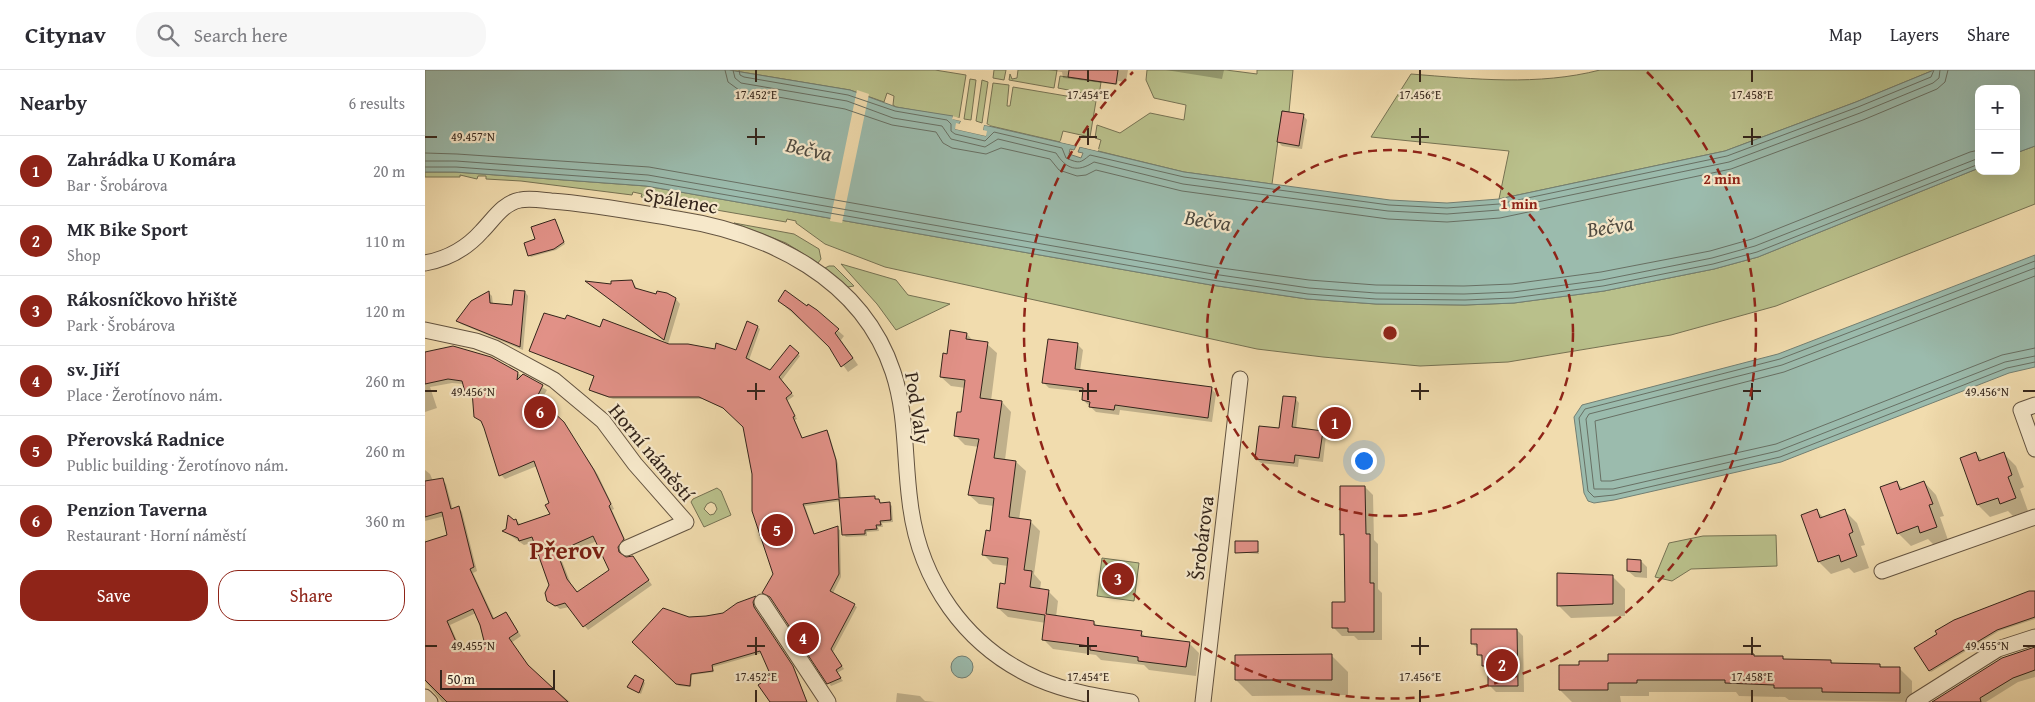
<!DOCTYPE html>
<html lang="en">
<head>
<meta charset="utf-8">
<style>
  :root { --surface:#fff; --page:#f7f7f7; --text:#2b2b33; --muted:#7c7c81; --line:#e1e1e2; --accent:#8f2418 }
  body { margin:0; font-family:"Gentium Book Plus",serif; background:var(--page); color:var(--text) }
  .controls { position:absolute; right:15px; top:15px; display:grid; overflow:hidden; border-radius:10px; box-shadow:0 5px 20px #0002 }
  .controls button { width:45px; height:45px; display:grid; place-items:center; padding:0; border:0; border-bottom:1px solid var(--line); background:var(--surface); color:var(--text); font:25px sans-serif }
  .scale { position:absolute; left:15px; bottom:12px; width:115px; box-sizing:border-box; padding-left:5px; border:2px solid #34251b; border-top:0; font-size:14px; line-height:18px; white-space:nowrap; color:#34251b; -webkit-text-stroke:4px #f6e8ca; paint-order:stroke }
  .you { position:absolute; left:938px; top:390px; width:18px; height:18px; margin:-12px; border:4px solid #fff; border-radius:50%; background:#1a73e8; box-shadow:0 0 0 8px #1a73e833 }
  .badge { display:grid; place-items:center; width:32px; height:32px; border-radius:50%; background:var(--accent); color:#fff; font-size:16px; font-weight:700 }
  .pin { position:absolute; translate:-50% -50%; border:2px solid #fff; box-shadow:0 1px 5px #0006 }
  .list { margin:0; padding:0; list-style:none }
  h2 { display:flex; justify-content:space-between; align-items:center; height:65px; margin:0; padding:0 20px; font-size:21px }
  h2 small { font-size:16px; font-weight:400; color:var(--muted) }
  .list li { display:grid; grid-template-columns:32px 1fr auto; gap:15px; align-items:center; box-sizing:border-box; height:70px; padding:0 20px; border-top:1px solid var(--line) }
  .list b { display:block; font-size:19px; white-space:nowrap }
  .list p { margin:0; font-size:16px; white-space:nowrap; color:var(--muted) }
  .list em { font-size:16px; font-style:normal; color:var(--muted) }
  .actions { display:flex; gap:10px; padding:15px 20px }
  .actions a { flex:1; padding:11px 0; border:1px solid var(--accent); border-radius:20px; text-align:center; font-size:18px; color:var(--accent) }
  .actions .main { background:var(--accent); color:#fff }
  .icon { flex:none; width:28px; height:28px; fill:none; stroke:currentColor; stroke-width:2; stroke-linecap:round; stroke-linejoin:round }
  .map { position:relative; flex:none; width:1610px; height:632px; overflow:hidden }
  header { display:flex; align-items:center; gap:30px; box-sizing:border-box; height:70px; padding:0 25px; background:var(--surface); border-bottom:1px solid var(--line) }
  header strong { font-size:24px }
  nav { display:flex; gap:28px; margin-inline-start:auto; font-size:18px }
  .search { width:350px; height:45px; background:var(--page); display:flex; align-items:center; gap:12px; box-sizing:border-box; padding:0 18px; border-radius:20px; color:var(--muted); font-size:19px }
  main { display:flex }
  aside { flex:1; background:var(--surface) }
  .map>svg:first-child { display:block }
  .green { fill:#b9c08b; stroke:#767253; fill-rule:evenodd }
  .water { fill:#9bbbad; stroke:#727f73 }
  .pier { fill:#f1dcae }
  .shadow { fill:#0003; fill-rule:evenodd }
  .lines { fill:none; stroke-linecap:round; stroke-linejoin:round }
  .shore { stroke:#687064; stroke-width:1 }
  .building { fill:#e19187; stroke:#34251b; fill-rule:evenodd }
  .street-casing { stroke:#635340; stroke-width:17 }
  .street { stroke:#f6e8ca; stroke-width:15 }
  .ticks { fill:none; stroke:#34251b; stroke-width:2 }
  .ring { fill:none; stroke:#8f2418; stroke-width:2.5; stroke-dasharray:9 6 }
  .labels { text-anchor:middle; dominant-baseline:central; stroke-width:4.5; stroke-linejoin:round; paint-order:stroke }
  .street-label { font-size:20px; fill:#34251b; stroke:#f6e8ca }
  .water-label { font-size:21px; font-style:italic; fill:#4e4a40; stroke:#f6e8ca }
  .district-label { font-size:25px; font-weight:bold; fill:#7a1f14; stroke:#f6e8ca }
  .ticks-label { font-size:12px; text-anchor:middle; fill:#34251b; stroke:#f6e8ca; stroke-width:4.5; stroke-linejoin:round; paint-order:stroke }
  .centre { fill:#8f2418; stroke:#f6e8ca; stroke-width:2.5 }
  .ring-label { font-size:15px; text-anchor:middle; font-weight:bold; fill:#8f2418; stroke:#f6e8ca; stroke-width:4.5; stroke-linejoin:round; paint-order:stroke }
</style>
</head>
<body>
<header>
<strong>Citynav</strong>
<div class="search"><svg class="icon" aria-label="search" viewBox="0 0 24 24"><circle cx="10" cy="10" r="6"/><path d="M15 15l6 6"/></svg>Search here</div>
<nav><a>Map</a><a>Layers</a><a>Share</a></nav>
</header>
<main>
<aside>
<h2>Nearby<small>6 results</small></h2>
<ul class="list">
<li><span class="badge">1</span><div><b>Zahrádka U Komára</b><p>Bar · Šrobárova</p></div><em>20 m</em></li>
<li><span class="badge">2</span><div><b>MK Bike Sport</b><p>Shop</p></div><em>110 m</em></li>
<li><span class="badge">3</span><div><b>Rákosníčkovo hřiště</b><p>Park · Šrobárova</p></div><em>120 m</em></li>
<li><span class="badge">4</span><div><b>sv. Jiří</b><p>Place · Žerotínovo nám.</p></div><em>260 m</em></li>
<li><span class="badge">5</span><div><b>Přerovská Radnice</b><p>Public building · Žerotínovo nám.</p></div><em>260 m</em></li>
<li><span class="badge">6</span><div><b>Penzion Taverna</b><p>Restaurant · Horní náměstí</p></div><em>360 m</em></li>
</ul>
<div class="actions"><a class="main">Save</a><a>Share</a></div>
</aside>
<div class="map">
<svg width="1610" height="632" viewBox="0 0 1610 632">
  <rect width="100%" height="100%" fill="#f1dcae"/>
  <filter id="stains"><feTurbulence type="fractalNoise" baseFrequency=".004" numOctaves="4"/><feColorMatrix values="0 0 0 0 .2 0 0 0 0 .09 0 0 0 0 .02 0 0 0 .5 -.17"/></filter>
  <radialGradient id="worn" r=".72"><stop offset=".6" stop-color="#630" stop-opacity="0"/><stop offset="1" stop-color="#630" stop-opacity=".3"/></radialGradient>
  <path class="green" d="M304 0H510L541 5 534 48 471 37 468 35 469 26 462 23 459 32 425 20Z
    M569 0H581L579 10 568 8Z
    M593 0H632L629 18 584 10 585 4 587 9 592 8Z
    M722 0H801L832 4V0H868L864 42 857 41 847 114 759 102 673 81 676 70 670 68 672 55 695 63 725 43 759 50 761 35 729 28 721 10Z
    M1175 0H1509L1431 32 1300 81 1074 129 1084 81 946 67 986 4C1049 9 1113 16 1175 0Z
    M635 6 676 12 674 26 633 18Z
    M545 9 551 10 546 50 539 49Z
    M557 10 563 12 557 53 551 51Z
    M568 13 584 15 582 36H585L588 17 671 31 665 67 638 61 635 72 566 56 562 54Z
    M1610 76V134L1351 236 1246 265 1083 292 995 296 898 287 832 279 460 197 400 174 371 153V151L362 149 361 152 216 127 217 124 208 122 207 125 96 111 61 109V106H53L52 109 35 105V107H0V102H30L221 116 786 215 882 229 951 234 1040 235 1089 233 1179 221 1289 199 1333 187 1554 98V101H1591V83Z
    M309 153 369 164 394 179 396 189 393 193 361 173Z
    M416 194 471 210 483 225 525 234 471 260 452 234Z
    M404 196H409L429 216 423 217 400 198Z
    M292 418 296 421 306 445 279 457 266 432 268 429ZM286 432 290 434 292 439 289 444 285 445 279 439 282 434Z
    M1351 465 1352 496 1266 499 1247 511 1230 507 1244 473 1278 466Z
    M677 488 714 493 709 531 672 526Z"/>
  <path class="water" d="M0 0H304L425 20 471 37 528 46V49L536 51 530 59 561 66 558 60 559 55 651 76 649 80 645 79 644 84 656 88 658 83 653 82 655 77 759 102 965 130 1022 133 1074 129 1300 81 1431 32 1509 0H1610V76L1591 83V19H1554V98L1333 187 1289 199 1179 221 1089 233 1040 235 951 234 882 229 786 215 221 116 30 102H0Z
    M1610 185V297L1584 303 1356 392 1189 430 1169 433 1163 431 1159 423 1149 347 1157 335 1353 284Z
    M526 597a11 11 0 1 1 22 0a11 11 0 1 1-22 0Z"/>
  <path class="pier" d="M432 20 444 24 417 153 405 151Z
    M528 46 538 49 537 56 533 57 556 62 558 53 566 56 559 55 558 60 562 61 561 66 530 59 531 53 535 54 536 51 527 49Z
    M636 70 674 79 673 81 635 72Z"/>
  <path class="shadow" d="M623 0H703L701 12 693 11 692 15 638 8 637 2Z
    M741 0H799L797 9Z
    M878 45 882 50 877 79 857 76 853 72Z
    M130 151 140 174 131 180 106 187 104 185 111 170Z
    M207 211 213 220 232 225 233 223 251 229 255 234 243 274 166 215 188 216Z
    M100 222 103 226 98 280 36 254 32 251 64 223 67 226 68 235 88 237Z
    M354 231 391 241 419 266 416 270 433 295 423 302 405 277Z
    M333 257 335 259 324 290 345 302 365 277 375 286 356 311 369 326 362 331 372 349 370 350 378 369 402 361 404 364 413 394 416 429 449 427 457 434 464 433 467 436 468 452 457 453 458 457H453L454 461 442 462V466L421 467 419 465 416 431 380 436 390 465 412 458 415 460 416 507 408 523 432 537 408 582 419 599 412 603 418 611 406 616 347 528 341 525 349 504 319 356 302 340 278 329H188L168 322 166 320 170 307 106 281 176 259 244 275 312 282Z
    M542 264 549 272 562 274 572 283 566 331 577 332 586 342 580 390 591 392 601 401 594 450 605 451 615 461 609 504 616 512 615 520 623 521 633 531 631 547 669 552 673 557 716 563 721 567 764 573 774 583 771 606 724 600 719 595 676 590 671 585 628 579 618 569 621 553 583 547 573 538 581 515 583 496 568 494 558 484 566 462 569 436 554 434 544 425 554 377 540 375 530 365 537 344 541 318 526 316 516 307 523 285Z
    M652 274 658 280 655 301 786 318 791 324 787 352 695 340 694 345 671 342 658 330 659 322 624 318 618 312Z
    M28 277 66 288 122 320 115 332 142 358 173 405 189 439 187 440 202 474 196 481 197 486 200 489 207 487 227 515 163 560 144 537 135 539 123 530 125 515 110 472 99 475 79 461 91 450 95 454 126 445V434L112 396 80 409 76 405 58 352 50 346 48 325 45 326 41 322 39 314 27 313 5 317 12 338 0 342V286ZM172 471 185 500 153 523 146 514 135 486Z
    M870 328 874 333 871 359 897 362 901 366 898 392 874 389 873 397 836 393 831 389 855 359Z
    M1551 383 1558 391 1579 384 1591 396 1599 417 1595 419 1603 441 1588 446 1583 441 1565 447 1553 435Z
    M0 400 5 404 8 411 17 410 21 414 28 440 34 438 37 442 52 501 48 503 70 550 81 544 85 548 96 566 86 573 107 600 145 632H17L0 611V469L1 473 24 465 20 446 0 451ZM51 543 60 572 37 582 25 555Z
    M1471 412 1479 420 1499 412 1511 425 1519 446 1515 447 1523 470 1509 475 1503 469 1486 476 1473 463Z
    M940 417 948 425 949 470 953 474V519L957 523V570H933L929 566H917L908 557 921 533V468L916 464Z
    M1392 441 1399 448 1420 441 1432 453 1440 475 1436 476 1444 498 1429 503 1424 498 1406 504 1394 492 1377 446Z
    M832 472 834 484 811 482Z
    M1216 491 1222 497V508L1210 507 1203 501Z
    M1188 507 1200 519V546L1146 548 1134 536Z
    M1610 521V549L1574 561 1506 602 1505 601 1604 522Z
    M330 527 331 540 370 600 382 632H387H346L347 606 337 583 288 597 289 602 267 605 266 617 254 616 209 572 264 548 298 544Z
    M1092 560 1098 566 1099 622H1071L1064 615V601L1058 595V590L1053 584V579L1047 573Z
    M1610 578V607L1593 612 1561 632H1509Z
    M907 586 923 602V625L827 626 811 610Z
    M1330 587H1357L1360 590 1405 591 1409 594 1454 595 1458 598H1474L1487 611V632L1364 630 1360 627 1314 626 1311 622H1224V626H1195L1196 632H1147L1135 620Z
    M218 611 220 613 216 624 206 618Z
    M472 623 495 626 500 631 510 632H471Z"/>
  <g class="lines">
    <path class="shore" d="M300 0 303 12 314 20 420 39 467 55 511 62 518 73 527 78 561 84 576 78 625 89 634 100 652 106 661 105 671 100 757 121 963 149 1022 152 1075 148 1306 99 1438 50 1512 19 1520 12 1523 0
      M308 0 310 8 316 13 422 31 468 48 517 56 526 69 560 77 573 69 631 83C641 99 652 103 669 92L758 114 963 141 1022 144 1074 140 1304 92 1435 43 1508 13 1514 8 1515 0
      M314 0 315 5 319 7 423 25 470 41 522 50 526 54V61L530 64 560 71 569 62 637 78 641 88C655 94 655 93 665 85L759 107 964 135 1022 138 1074 134 1302 86 1433 37 1506 7 1509 0
      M0 83 32 84 224 97 789 197 884 210 951 215 1039 216 1087 214 1176 202 1285 181 1327 169 1545 82 1554 80
      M0 91H31L223 105 788 204 884 218 951 223 1039 224 1088 222 1177 210 1287 188 1330 176 1554 88
      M0 97H31L222 111 787 210 883 224 951 229 1040 230 1088 228 1178 216 1288 194 1332 182 1554 94
      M1610 191 1355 289 1160 339 1154 348 1163 421 1169 427 1189 425 1355 387 1582 298 1610 292
      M1610 198 1357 295 1164 344 1161 349 1169 419H1188L1353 381 1580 292 1610 286
      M1610 206 1359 302 1170 351 1176 411H1186L1351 374 1577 285 1610 278"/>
  </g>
  <path class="building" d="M644 0H693L691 14 643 7Z
    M857 41 879 44 874 76 852 72Z
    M130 149 139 172 129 179 103 186 99 173 110 169 106 157Z
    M207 210 210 218 231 224 232 221 242 223 251 228 239 270 160 211 186 214V211Z
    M89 220 100 221 95 277 31 251 46 231 64 221 65 233 87 235Z
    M360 220 382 236 383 234 392 240 414 259 410 263 428 288 416 297 404 277 366 240 353 231Z
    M119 243 140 249 142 245 175 257 178 249 244 274H263L290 279 291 273 311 280 322 251 333 256 321 288 345 300 365 275 374 283 354 307 367 323 361 328 370 346 368 347 377 368 402 360 411 390 414 428 450 426V429H454L455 433 465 432 466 450 455 451 456 455H451L452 459 440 460V464L417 465 414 429 378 434 389 464 413 456 414 504 405 521 430 534 406 579 417 596 411 600 416 608 402 614 345 527 337 523 348 504 327 441V404L318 357 298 338 274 327H184L164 320 169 306 104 281Z
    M525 260 542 263 541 269 563 272 555 328 577 331 569 388 591 391 584 447 606 450 599 500 607 501 605 517 624 520 621 544 669 551V555L717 561 716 566 765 572 761 597 713 591V587L665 580V576L617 570 620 545 572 538 575 513 580 514 583 488 557 485 561 460 565 461 569 428 543 425 554 369 529 366 532 342H536L540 310 515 307 518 283 522 284Z
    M623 269 653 273 650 299 787 317 783 348 690 335 689 340 664 337 665 332 657 330 658 318 617 313Z
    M28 276 66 287 93 302 92 310 98 304 118 315 112 327 139 352 169 400 186 434 184 436 199 469 193 477 194 482 201 487 208 486 224 510 158 557 140 533 130 536 122 531 120 523 124 515 107 467 94 471 93 468 77 461 81 459 83 445 89 450 91 449 93 455 125 444 120 435 124 433 109 391 74 406 59 358 56 351 49 347 47 321 40 322 37 311 23 309 0 314V282ZM168 466 184 500 152 522 142 509 132 482Z
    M858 326 871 327 867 357 898 361 894 388 870 385 869 393 830 389 834 356 854 358Z
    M1551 382 1554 391 1579 382 1587 405 1583 407 1591 428 1575 434 1573 428 1552 435 1535 388Z
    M18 408 26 439 34 436 49 497 45 499 68 549 81 542 93 562 84 568 103 595 143 632H22L0 610V472L22 465 17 442 0 447V411ZM48 539 55 555 59 571 35 581 22 551Z
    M1472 411 1475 420 1499 411 1508 434 1504 435 1512 457 1495 463 1493 456 1472 464 1455 417Z
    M915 416H940L941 464H945V513H949V562H923V558H907V532H920L919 464 915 465Z
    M1392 439 1395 448 1420 439 1428 462 1424 464 1432 486 1416 492 1414 485 1393 492 1376 445Z
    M810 471H833V482L810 483Z
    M1202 489 1216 490V502L1202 501Z
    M1132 503 1188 505V534L1132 536Z
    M1604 521H1610V547L1572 560 1504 601 1489 578 1512 564 1510 561 1529 550Z
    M331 526 328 532 329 537 368 596 382 632H345L333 615 346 606 335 581 287 595 288 601 266 604 265 616 251 614 207 572 238 538 264 547 281 546 298 543 312 533Z
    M1046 559H1092L1093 616H1063V596H1057V585H1052V574H1046Z
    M1610 577V600L1588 608 1555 628 1556 632H1507L1577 588Z
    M907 584V610H810V585Z
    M1183 584H1329V586H1358V589L1406 590V593L1455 594V597H1475V623L1397 622V618H1349V615L1300 613V610H1212V613H1183V620H1134V595H1154V591H1183Z
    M210 605 219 610 214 623 202 617Z"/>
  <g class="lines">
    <g class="street-casing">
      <path id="street" d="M0 193C22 189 42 178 57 161 68 150 78 133 95 130 105 128 116 130 126 131 168 134 210 142 252 149 343 163 437 208 468 302 482 344 479 388 485 432 494 510 540 577 613 609 643 622 675 627 706 632
        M0 260 51 271 70 278 129 310 178 351 210 394 261 452 202 478
        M1610 335 1596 340 1610 379
        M1457 501 1610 447
        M337 532 403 632
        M0 627 5 632
        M778 632 815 309
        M1489 632 1573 579 1610 567"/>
    </g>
    <use href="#street" class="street"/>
  </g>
  <path class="ticks" d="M331 0V12M663 0V12M995 0V12M1327 0V12M331 58V75M663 58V75M995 58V75M1327 58V75M0 67H12M322 67H340M654 67H672M986 67H1004M1318 67H1336M331 313V330M663 313V330M995 313V330M1327 313V330M0 321H12M322 321H340M654 321H672M986 321H1004M1318 321H1336M1598 321H1610M331 567V585M663 567V585M995 567V585M1327 567V585M0 576H12M322 576H340M654 576H672M986 576H1004M1318 576H1336M1598 576H1610M331 620V632M663 620V632M995 620V632M1327 620V632"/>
  <g class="ring">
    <circle cx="965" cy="263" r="183"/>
    <path d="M1222 2A366 366 0 1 1 708 2"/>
  </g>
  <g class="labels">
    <g class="street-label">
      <text transform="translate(256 130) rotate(10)">Spálenec</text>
      <text transform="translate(493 338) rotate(81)">Pod Valy</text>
      <text transform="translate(227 382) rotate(50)">Horní náměstí</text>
      <text transform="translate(776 468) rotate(-83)">Šrobárova</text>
    </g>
    <g class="water-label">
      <text transform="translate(384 79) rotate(13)">Bečva</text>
      <text transform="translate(783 150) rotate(9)">Bečva</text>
      <text transform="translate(1185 156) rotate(-9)">Bečva</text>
    </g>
    <g class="district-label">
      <text x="142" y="480">Přerov</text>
    </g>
  </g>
  <g class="ticks-label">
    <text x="331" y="29">17.452°E</text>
    <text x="663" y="29">17.454°E</text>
    <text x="995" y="29">17.456°E</text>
    <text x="1327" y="29">17.458°E</text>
    <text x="48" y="71">49.457°N</text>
    <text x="48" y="326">49.456°N</text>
    <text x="1562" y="326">49.456°N</text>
    <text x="48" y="580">49.455°N</text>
    <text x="1562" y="580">49.455°N</text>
    <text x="331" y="611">17.452°E</text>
    <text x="663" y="611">17.454°E</text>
    <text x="995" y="611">17.456°E</text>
    <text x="1327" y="611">17.458°E</text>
  </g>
  <circle cx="965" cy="263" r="8" class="centre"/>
  <g class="ring-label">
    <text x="1297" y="114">2 min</text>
    <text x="1094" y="139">1 min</text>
  </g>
  <rect width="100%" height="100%" filter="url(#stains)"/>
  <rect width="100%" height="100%" fill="url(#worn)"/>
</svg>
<div class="controls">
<button>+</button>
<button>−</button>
</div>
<div class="scale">50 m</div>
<div class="you"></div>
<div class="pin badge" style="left:910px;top:353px">1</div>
<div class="pin badge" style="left:1077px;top:595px">2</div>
<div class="pin badge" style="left:693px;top:509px">3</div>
<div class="pin badge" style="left:378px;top:568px">4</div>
<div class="pin badge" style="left:352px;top:460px">5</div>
<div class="pin badge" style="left:115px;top:342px">6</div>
</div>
</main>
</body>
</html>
